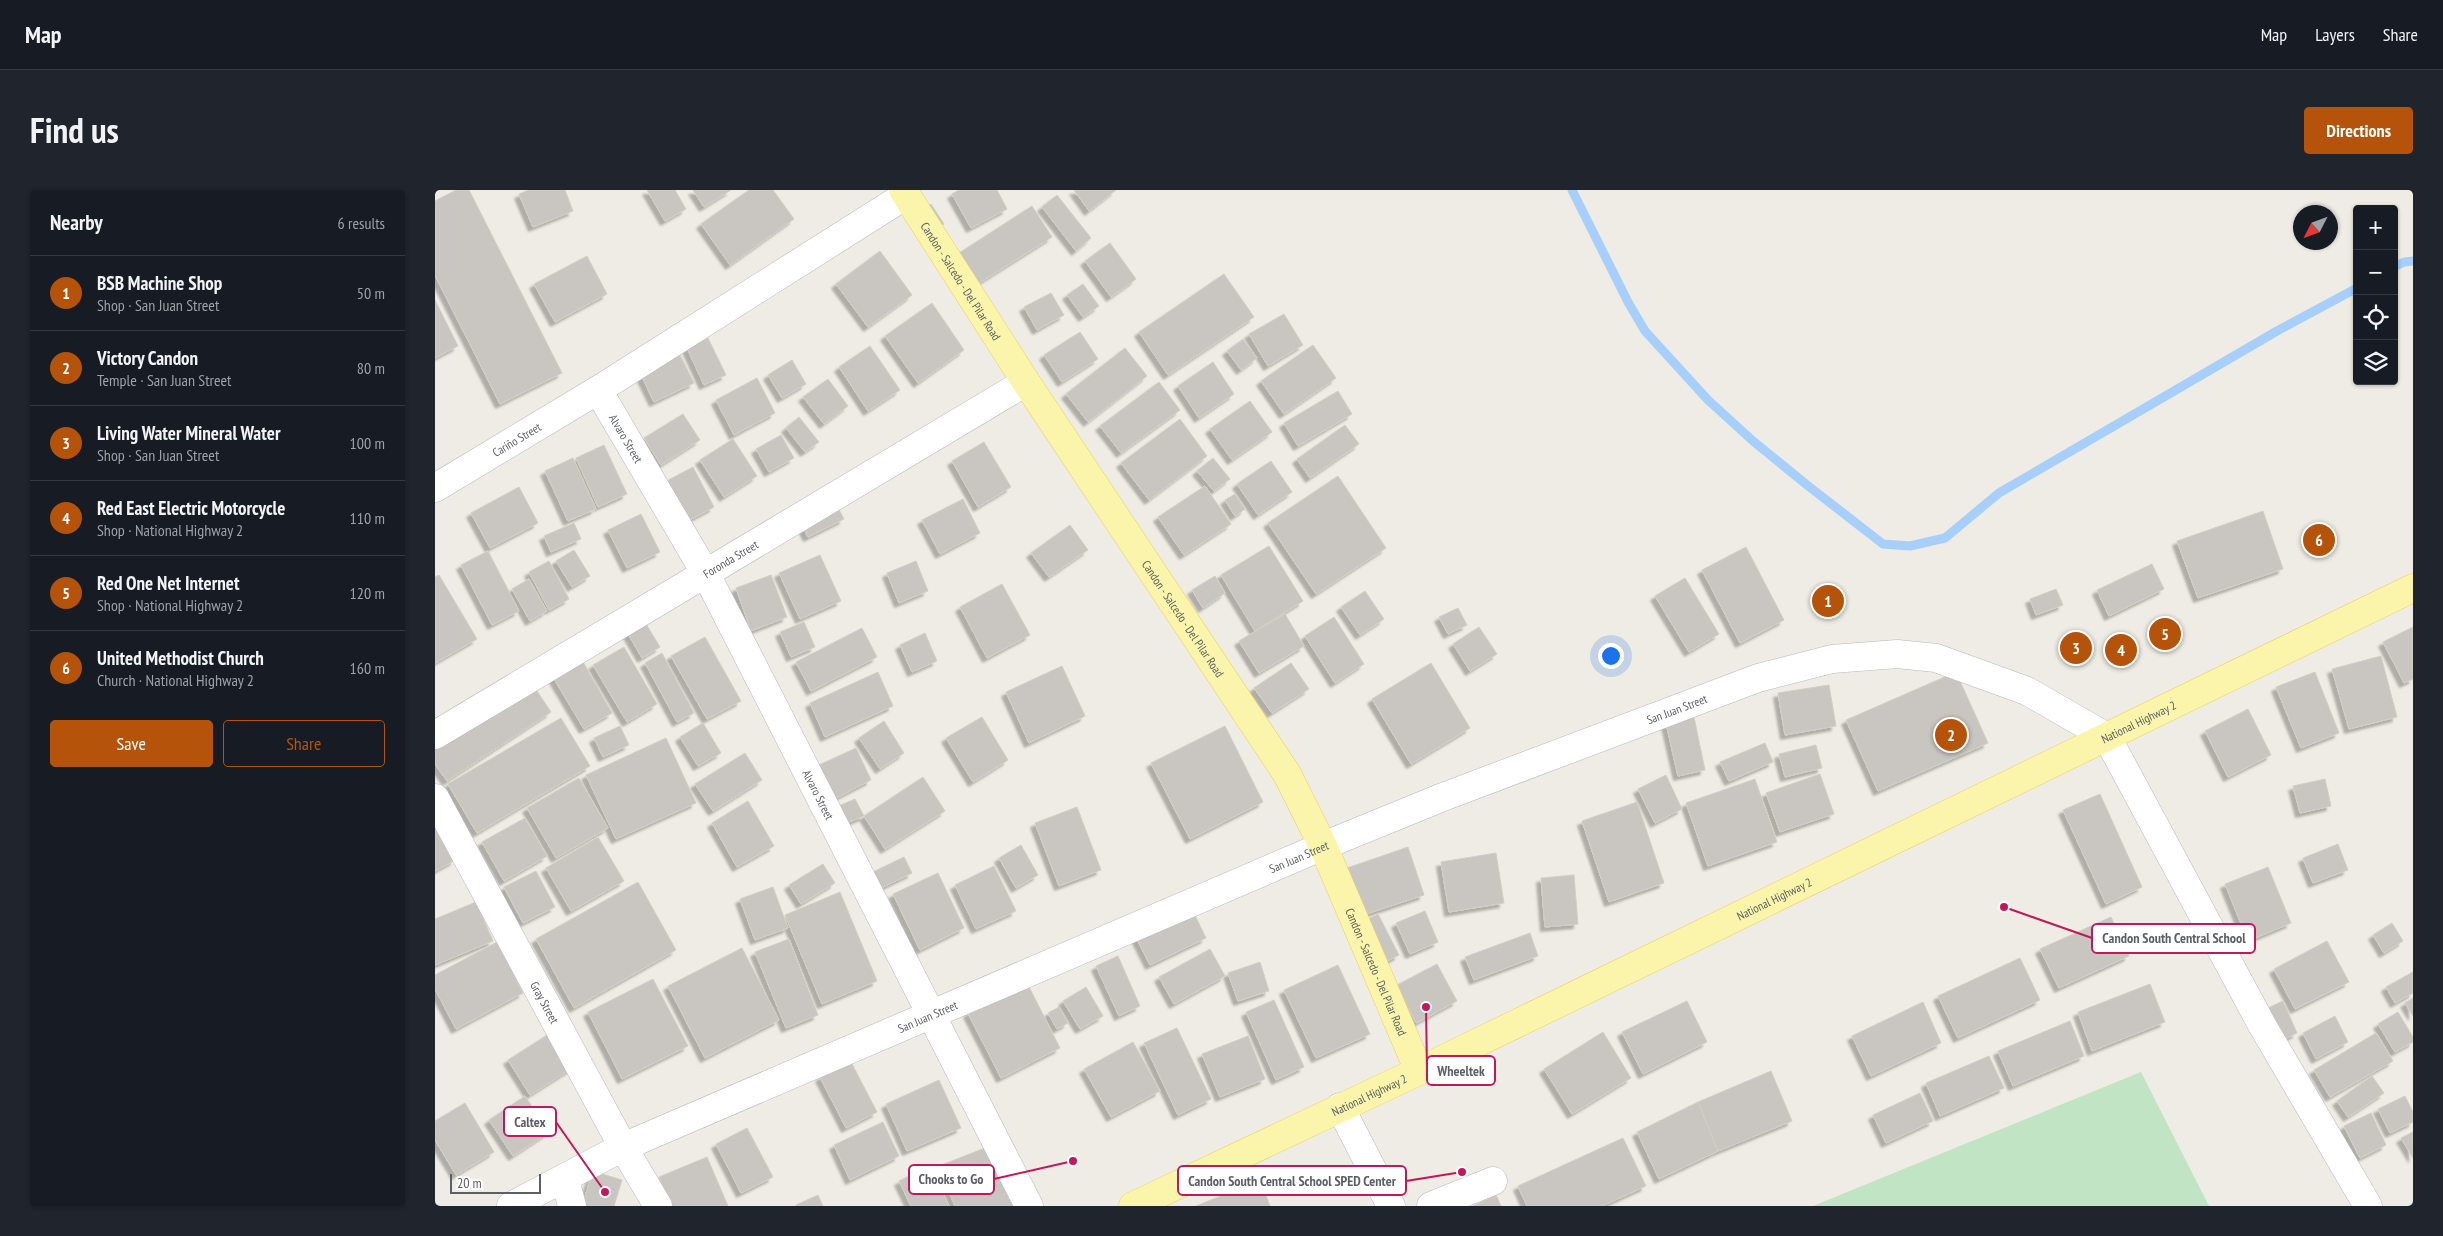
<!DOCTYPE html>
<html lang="en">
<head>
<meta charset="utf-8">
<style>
  :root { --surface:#171b24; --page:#20242c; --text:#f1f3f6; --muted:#9ea1a6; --line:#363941; --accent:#b45309 }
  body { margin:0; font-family:"PT Sans Narrow",sans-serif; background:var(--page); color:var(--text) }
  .controls { position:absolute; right:15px; top:15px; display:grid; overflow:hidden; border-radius:5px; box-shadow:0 1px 4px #0004 }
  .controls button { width:45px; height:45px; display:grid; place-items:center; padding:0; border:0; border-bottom:1px solid var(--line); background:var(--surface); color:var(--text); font:25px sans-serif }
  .compass { position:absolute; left:1858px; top:15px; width:45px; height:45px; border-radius:50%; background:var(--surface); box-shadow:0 1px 4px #0004; rotate:228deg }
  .scale { position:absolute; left:15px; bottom:12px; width:91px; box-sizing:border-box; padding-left:5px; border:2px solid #5c5f64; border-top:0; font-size:14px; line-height:18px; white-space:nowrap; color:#5c5f64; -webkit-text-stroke:4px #fff; paint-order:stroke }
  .you { position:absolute; left:1175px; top:465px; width:18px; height:18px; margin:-12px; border:4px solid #fff; border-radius:50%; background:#1a73e8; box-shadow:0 0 0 8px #1a73e833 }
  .badge { display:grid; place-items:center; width:32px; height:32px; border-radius:50%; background:var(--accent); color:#fff; font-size:16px; font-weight:700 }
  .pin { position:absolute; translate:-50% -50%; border:2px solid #fff; box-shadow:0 1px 5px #0006 }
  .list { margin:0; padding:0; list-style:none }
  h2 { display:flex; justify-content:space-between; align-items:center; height:65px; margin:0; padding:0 20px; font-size:21px }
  h2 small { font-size:16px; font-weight:400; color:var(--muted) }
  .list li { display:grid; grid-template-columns:32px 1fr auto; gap:15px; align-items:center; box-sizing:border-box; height:75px; padding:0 20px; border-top:1px solid var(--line) }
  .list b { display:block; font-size:19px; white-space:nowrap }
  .list p { margin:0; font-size:16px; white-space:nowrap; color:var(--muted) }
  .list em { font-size:16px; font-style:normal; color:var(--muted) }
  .actions { display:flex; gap:10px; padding:15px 20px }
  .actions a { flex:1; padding:11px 0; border:1px solid var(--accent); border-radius:5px; text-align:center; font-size:18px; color:var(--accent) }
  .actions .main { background:var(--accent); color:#fff }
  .icon { flex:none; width:28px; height:28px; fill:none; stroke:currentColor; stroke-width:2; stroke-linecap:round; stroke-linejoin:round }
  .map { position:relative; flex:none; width:1978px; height:1016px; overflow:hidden; border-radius:5px }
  header { display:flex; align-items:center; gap:30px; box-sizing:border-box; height:70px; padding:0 25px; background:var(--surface); border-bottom:1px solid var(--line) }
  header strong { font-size:24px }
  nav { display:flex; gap:28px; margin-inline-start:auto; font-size:18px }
  .intro { display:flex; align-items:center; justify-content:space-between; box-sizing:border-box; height:120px; padding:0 30px }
  h1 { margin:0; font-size:35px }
  .button { padding:12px 22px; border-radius:5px; background:var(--accent); color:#fff; font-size:18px; font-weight:700 }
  main { display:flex; gap:30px; padding:0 30px }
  aside { flex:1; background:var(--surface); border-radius:5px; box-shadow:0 1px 4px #0004 }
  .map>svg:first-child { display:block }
  .green { fill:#c1e4c4 }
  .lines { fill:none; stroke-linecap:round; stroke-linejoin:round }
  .stream { stroke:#a7cffb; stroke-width:9 }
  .building { fill:#c9c6c1; stroke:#d2cfc2; filter:url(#shadow) }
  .minor-casing { stroke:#b6b9bd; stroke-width:29 }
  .major-casing { stroke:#ebd060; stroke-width:29 }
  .minor { stroke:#fff; stroke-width:28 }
  .major { stroke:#fbf5ab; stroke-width:28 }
  .labels { text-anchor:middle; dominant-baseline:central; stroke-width:4.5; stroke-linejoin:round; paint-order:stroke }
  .street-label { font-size:12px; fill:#5c5f64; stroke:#fff }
  .leader { fill:none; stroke:#c2185b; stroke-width:2 }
  .callout-dot { fill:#c2185b; stroke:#fff; stroke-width:2 }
  .callout { fill:#fff; stroke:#c2185b; stroke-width:2 }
  .callout-label { font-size:14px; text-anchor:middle; font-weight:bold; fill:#5c5f64 }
</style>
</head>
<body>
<header>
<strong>Map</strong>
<nav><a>Map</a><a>Layers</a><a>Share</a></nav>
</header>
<div class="intro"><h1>Find us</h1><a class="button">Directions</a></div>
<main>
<aside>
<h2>Nearby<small>6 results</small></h2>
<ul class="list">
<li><span class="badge">1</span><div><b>BSB Machine Shop</b><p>Shop · San Juan Street</p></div><em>50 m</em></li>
<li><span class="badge">2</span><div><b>Victory Candon</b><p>Temple · San Juan Street</p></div><em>80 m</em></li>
<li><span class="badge">3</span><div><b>Living Water Mineral Water</b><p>Shop · San Juan Street</p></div><em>100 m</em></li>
<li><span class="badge">4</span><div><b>Red East Electric Motorcycle</b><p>Shop · National Highway 2</p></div><em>110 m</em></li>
<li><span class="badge">5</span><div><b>Red One Net Internet</b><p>Shop · National Highway 2</p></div><em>120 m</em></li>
<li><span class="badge">6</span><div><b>United Methodist Church</b><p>Church · National Highway 2</p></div><em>160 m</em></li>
</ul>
<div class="actions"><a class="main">Save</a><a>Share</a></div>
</aside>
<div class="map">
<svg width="1978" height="1016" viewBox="0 0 1978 1016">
  <defs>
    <filter id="shadow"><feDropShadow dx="-4.5" dy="4.5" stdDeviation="1" flood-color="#0004"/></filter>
  </defs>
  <rect width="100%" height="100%" fill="#eeece4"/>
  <path class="green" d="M1706 882 1774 1016H1378Z"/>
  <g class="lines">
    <path class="stream" d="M1137 0 1193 112 1210 141 1273 210 1318 251 1372 295 1448 354 1475 356 1510 348 1564 303 1842 141 1922 98
      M1959 77 1969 72 1978 71"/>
  </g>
  <path class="building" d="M21 0H34L127 183 65 214 0 85V11Z
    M94 0H130L138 21 98 37 84 4Z
    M212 0H240L251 19 230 31Z
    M258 0H296L269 17Z
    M314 0H338L359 29 295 75 266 34Z
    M524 0H562L572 19 536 38 517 4Z
    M639 0H681L654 21Z
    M622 5 656 48 641 61 607 17Z
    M496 14 509 34 500 40 487 20Z
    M597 16 617 47 541 95 521 65Z
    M675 53 701 89 676 107 650 71Z
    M445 61 477 105 433 137 401 94Z
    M152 66 172 104 120 132 99 94Z
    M789 84 819 127 733 185 704 142Z
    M648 94 664 116 648 127 632 105Z
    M616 103 629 125 602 140 589 117Z
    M0 110 23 156 0 168Z
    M497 113 529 160 483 193 450 146Z
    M849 124 868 155 833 176 814 144Z
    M645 142 663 169 627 192 609 165Z
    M273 148 291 185 269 195 252 158Z
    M808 149 822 168 806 180 792 161Z
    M878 155 901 188 849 224 826 191Z
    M435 156 465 200 433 221 404 177Z
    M690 158 712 186 653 232 631 204Z
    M245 165 259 193 219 212 206 185Z
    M357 170 371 194 347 208 333 185Z
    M778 172 799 204 764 228 743 196Z
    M322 188 340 223 299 245 281 210Z
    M393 189 413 216 389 234 368 207Z
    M724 192 745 220 686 263 665 236Z
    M903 201 917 224 863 256 849 233Z
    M815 211 837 242 797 270 775 239Z
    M248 224 265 250 226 275 209 248Z
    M364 227 384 252 370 262 351 238Z
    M745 229 772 266 714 310 686 273Z
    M910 235 924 254 875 288 862 269Z
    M346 245 359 268 334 282 321 259Z
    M298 249 322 286 289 307 265 270Z
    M549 252 576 297 543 317 517 271Z
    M169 255 192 304 163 317 141 268Z
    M138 268 161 319 133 331 110 281Z
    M778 268 795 289 779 301 762 281Z
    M836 271 857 302 823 325 802 294Z
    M258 277 279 317 247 334 226 294Z
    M903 286 951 358 881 404 833 333Z
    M770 296 796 334 749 365 723 327Z
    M84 297 103 333 55 358 36 323Z
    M800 304 810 319 800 326 790 310Z
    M528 309 545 343 505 364 487 330Z
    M400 312 409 329 373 347 364 330Z
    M1828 321 1848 379 1763 408 1742 351Z
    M206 324 225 362 192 378 173 340Z
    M139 333 146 349 116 362 109 346Z
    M635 335 653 360 614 387 596 363Z
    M834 356 868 411 820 441 786 385Z
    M1311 357 1349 430 1305 453 1267 380Z
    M139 360 155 386 137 397 121 371Z
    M53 361 84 421 57 435 26 375Z
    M385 365 406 411 365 429 344 383Z
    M114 371 134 409 114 420 94 382Z
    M481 371 493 401 464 413 452 383Z
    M1717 374 1729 399 1674 426 1662 400Z
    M4 385 42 449 0 473V387Z
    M336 385 352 427 316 441 301 398Z
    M780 386 790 403 768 418 757 400Z
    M1250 388 1284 444 1254 462 1220 406Z
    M94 389 112 421 95 431 77 399Z
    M567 394 595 445 552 468 525 417Z
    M1621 399 1628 415 1601 425 1595 409Z
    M930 401 949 429 925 445 906 417Z
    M1023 418 1032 435 1013 444 1004 427Z
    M205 424 225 457 207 468 188 435Z
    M850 424 869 456 824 483 804 451Z
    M899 427 929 474 900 493 870 446Z
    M369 432 380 457 356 467 345 442Z
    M1044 437 1062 464 1035 481 1018 454Z
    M1978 437V489L1969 493 1948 452Z
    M427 438 442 467 376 501 361 472Z
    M490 443 502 471 477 482 465 455Z
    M270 447 306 511 272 529 236 466Z
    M189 457 222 514 192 532 158 475Z
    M227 463 259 523 242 532 210 473Z
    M1946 466 1962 527 1914 539 1897 479Z
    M147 470 177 523 149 539 118 487Z
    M856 473 874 499 837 523 819 498Z
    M996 473 1035 538 976 574 937 509Z
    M627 476 650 526 594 553 571 502Z
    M443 482 458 516 390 547 375 513Z
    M1521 482 1553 553 1443 601 1411 530Z
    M1880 482 1904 543 1866 558 1841 497Z
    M96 492 116 522 12 591 0 574V556Z
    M1394 495 1401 536 1350 545 1343 503Z
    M1813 519 1836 565 1793 587 1770 541Z
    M547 527 573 570 538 592 511 548Z
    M1259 527 1270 580 1243 586 1231 533Z
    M126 528 155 576 42 643 13 594Z
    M449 531 469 563 445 579 424 548Z
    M268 533 286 563 263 576 245 547Z
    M185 536 194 555 168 567 159 548Z
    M790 536 828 612 755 649 716 573Z
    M231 548 261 613 181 649 151 585Z
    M1330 553 1338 572 1294 591 1285 572Z
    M1381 555 1387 578 1350 587 1344 564Z
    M421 558 436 590 401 608 384 575Z
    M310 563 327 590 278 621 260 594Z
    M1385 584 1399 624 1345 642 1331 603Z
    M1231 585 1247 619 1220 633 1203 599Z
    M488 587 510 621 450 659 429 626Z
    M144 588 173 638 121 668 92 618Z
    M1320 589 1342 652 1273 676 1251 613Z
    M1890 589 1896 616 1865 623 1858 596Z
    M1665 604 1707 697 1671 714 1628 620Z
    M420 609 429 626 409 634 401 617Z
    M313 611 339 656 302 677 277 633Z
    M1202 612 1229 693 1174 712 1147 631Z
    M642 617 666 680 624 696 600 633Z
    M90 628 112 666 69 691 47 652Z
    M0 637 20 670 0 681Z
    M163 647 189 691 136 721 111 678Z
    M1903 654 1913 680 1878 693 1868 668Z
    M586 655 603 685 581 698 564 668Z
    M973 657 989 705 928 725 912 678Z
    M1061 663 1069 713 1014 722 1006 672Z
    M469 667 477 683 446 698 438 682Z
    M388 674 400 693 366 714 354 695Z
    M559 676 581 721 541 739 520 695Z
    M1833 677 1856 733 1813 751 1790 694Z
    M101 681 120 717 88 733 69 697Z
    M503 683 529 738 485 760 458 704Z
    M1139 685 1143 734 1110 737 1106 688Z
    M203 692 241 760 139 818 101 749Z
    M338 697 353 738 320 750 305 709Z
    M405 702 442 791 387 814 350 725Z
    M41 712 58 751 0 775V729Z
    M755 715 771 748 715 775 699 743Z
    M990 721 1003 752 975 764 961 733Z
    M943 724 964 765 943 776 922 735Z
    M1676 727 1694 766 1624 798 1605 759Z
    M1957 733 1968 751 1949 763 1938 745Z
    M1095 743 1103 766 1039 790 1030 767Z
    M354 749 383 825 351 838 320 762Z
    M1892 751 1914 792 1860 819 1839 779Z
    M62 752 88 803 21 839 0 799V785Z
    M307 758 344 830 270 868 233 796Z
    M775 759 790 786 739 814 724 787Z
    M683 766 705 816 684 826 661 776Z
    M1585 768 1605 810 1523 848 1503 806Z
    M825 772 834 801 803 811 793 783Z
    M1002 774 1022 811 981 833 962 795Z
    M903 775 935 844 881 868 849 800Z
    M1978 782V803L1960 813 1951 797Z
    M218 789 253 856 187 889 153 822Z
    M592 793 625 858 566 888 533 823Z
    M1715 794 1730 832 1657 861 1643 822Z
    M651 797 668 826 645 839 628 811Z
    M1978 808V826L1970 813Z
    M839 810 869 877 841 890 811 822Z
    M1252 811 1272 852 1208 884 1187 842Z
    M1848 811 1862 843 1839 854 1824 822Z
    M1488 812 1506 853 1436 886 1417 846Z
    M624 817 633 833 622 839 613 823Z
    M1963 822 1978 847V852L1960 862 1943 834Z
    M1900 826 1913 852 1881 869 1868 843Z
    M1635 831 1649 866 1578 896 1563 861Z
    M742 838 776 909 743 925 709 853Z
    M117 842 139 877 95 905 73 870Z
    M1168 842 1196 888 1137 924 1109 879Z
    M1941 843 1958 871 1895 907 1879 880Z
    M813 846 830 889 785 907 767 864Z
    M698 852 725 901 676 927 649 879Z
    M1554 866 1569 898 1505 926 1491 893Z
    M416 872 442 922 411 938 385 887Z
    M1336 881 1357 931 1283 961 1263 912Z
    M1937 886 1949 903 1913 927 1902 911Z
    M504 890 526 938 472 961 451 914Z
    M1485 903 1498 931 1451 953 1438 925Z
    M90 906 114 942 78 966 54 930Z
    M1970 906 1978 922V932L1955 943 1943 919Z
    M1263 912 1283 961 1224 989 1202 942Z
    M30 913 59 962 21 985 0 950V931Z
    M1936 923 1951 955 1925 968 1909 936Z
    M448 932 464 966 415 990 399 955Z
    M312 938 338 987 306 1003 281 954Z
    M1978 942V968L1966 948Z
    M1188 948 1211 996 1167 1016H1092L1083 996Z
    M555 956 578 1016H520L504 976Z
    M272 967 293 1016H236L224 987Z
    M495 976 514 1016H476L464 991Z
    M158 981 187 990 179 1016H147Z
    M825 990 835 1016H761Z
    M383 1005 388 1016H362L361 1015Z
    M1061 1005 1066 1016H1038Z"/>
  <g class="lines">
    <g class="minor-casing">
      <g id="minor">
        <path id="s1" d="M163 200 271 384 594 1016"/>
        <path id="s2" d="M0 298 163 200 471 5"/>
        <path id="s3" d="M0 545 591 192"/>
        <path id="s4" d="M0 608 188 957 223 1016"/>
        <path d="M905 917 956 1016"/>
        <path d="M130 989 137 1016"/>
        <path id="s5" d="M76 1016 188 957 888 656 1008 607 1323 488 1397 469 1462 464 1501 468 1592 501 1672 547 1827 835 1933 1016"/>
        <path d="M996 1016 1058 991"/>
      </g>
    </g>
    <g class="major-casing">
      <g id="major">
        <path id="s6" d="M468 0 591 192 852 584 888 656 984 881"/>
        <path id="s7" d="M698 1016 984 881 1978 398"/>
      </g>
    </g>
    <use href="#minor" class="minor"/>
    <use href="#major" class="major"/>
  </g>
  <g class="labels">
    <g class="street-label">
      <text stroke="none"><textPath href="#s6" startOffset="108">Candon - Salcedo - Del Pilar Road</textPath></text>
      <text stroke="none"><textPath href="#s2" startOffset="95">Cariño Street</textPath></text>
      <text stroke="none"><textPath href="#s1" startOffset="56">Alvaro Street</textPath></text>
      <text stroke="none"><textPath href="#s3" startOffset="344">Foronda Street</textPath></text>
      <text stroke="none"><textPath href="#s6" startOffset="512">Candon - Salcedo - Del Pilar Road</textPath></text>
      <text stroke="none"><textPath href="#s5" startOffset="1268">San Juan Street</textPath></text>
      <text stroke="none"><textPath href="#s7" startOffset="1116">National Highway 2</textPath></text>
      <text stroke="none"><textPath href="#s1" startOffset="461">Alvaro Street</textPath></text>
      <text stroke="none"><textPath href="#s5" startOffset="862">San Juan Street</textPath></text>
      <text stroke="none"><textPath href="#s7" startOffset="711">National Highway 2</textPath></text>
      <text stroke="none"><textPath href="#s6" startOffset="916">Candon - Salcedo - Del Pilar Road</textPath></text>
      <text stroke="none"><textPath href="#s4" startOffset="232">Gray Street</textPath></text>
      <text stroke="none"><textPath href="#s5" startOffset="458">San Juan Street</textPath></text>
      <text stroke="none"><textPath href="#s7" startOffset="261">National Highway 2</textPath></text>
    </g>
  </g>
  <path class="leader" d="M1569 717L1657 748M991 817L992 881M170 1002L121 932M638 971L559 989M1027 982L971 991"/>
  <g class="callout-dot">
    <circle cx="1569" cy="717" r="5"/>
    <circle cx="991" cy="817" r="5"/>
    <circle cx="170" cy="1002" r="5"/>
    <circle cx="638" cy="971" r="5"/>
    <circle cx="1027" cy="982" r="5"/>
  </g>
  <g class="callout">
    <rect x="1657" y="734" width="163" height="29" rx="5"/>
    <rect x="992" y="866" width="68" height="29" rx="5"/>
    <rect x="69" y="917" width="52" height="29" rx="5"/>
    <rect x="474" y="975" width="85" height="29" rx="5"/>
    <rect x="743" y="976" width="228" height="29" rx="5"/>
  </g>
  <g class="callout-label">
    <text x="1739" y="753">Candon South Central School</text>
    <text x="1026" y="886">Wheeltek</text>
    <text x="95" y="937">Caltex</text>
    <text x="516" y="994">Chooks to Go</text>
    <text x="857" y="996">Candon South Central School SPED Center</text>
  </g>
</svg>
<div class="controls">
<button>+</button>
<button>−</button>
<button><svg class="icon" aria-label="locate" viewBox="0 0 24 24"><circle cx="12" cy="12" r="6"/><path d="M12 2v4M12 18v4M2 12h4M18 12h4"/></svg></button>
<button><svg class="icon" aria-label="layers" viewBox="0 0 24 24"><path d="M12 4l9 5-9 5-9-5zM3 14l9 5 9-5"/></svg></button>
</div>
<svg class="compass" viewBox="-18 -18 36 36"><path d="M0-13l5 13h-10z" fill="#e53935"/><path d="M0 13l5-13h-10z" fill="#9ea1a6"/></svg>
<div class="scale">20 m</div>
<div class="you"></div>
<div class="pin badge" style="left:1393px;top:411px">1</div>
<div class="pin badge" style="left:1516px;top:545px">2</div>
<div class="pin badge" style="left:1641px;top:458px">3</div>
<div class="pin badge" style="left:1686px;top:460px">4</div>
<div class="pin badge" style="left:1730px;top:444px">5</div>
<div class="pin badge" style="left:1884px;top:350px">6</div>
</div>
</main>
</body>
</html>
